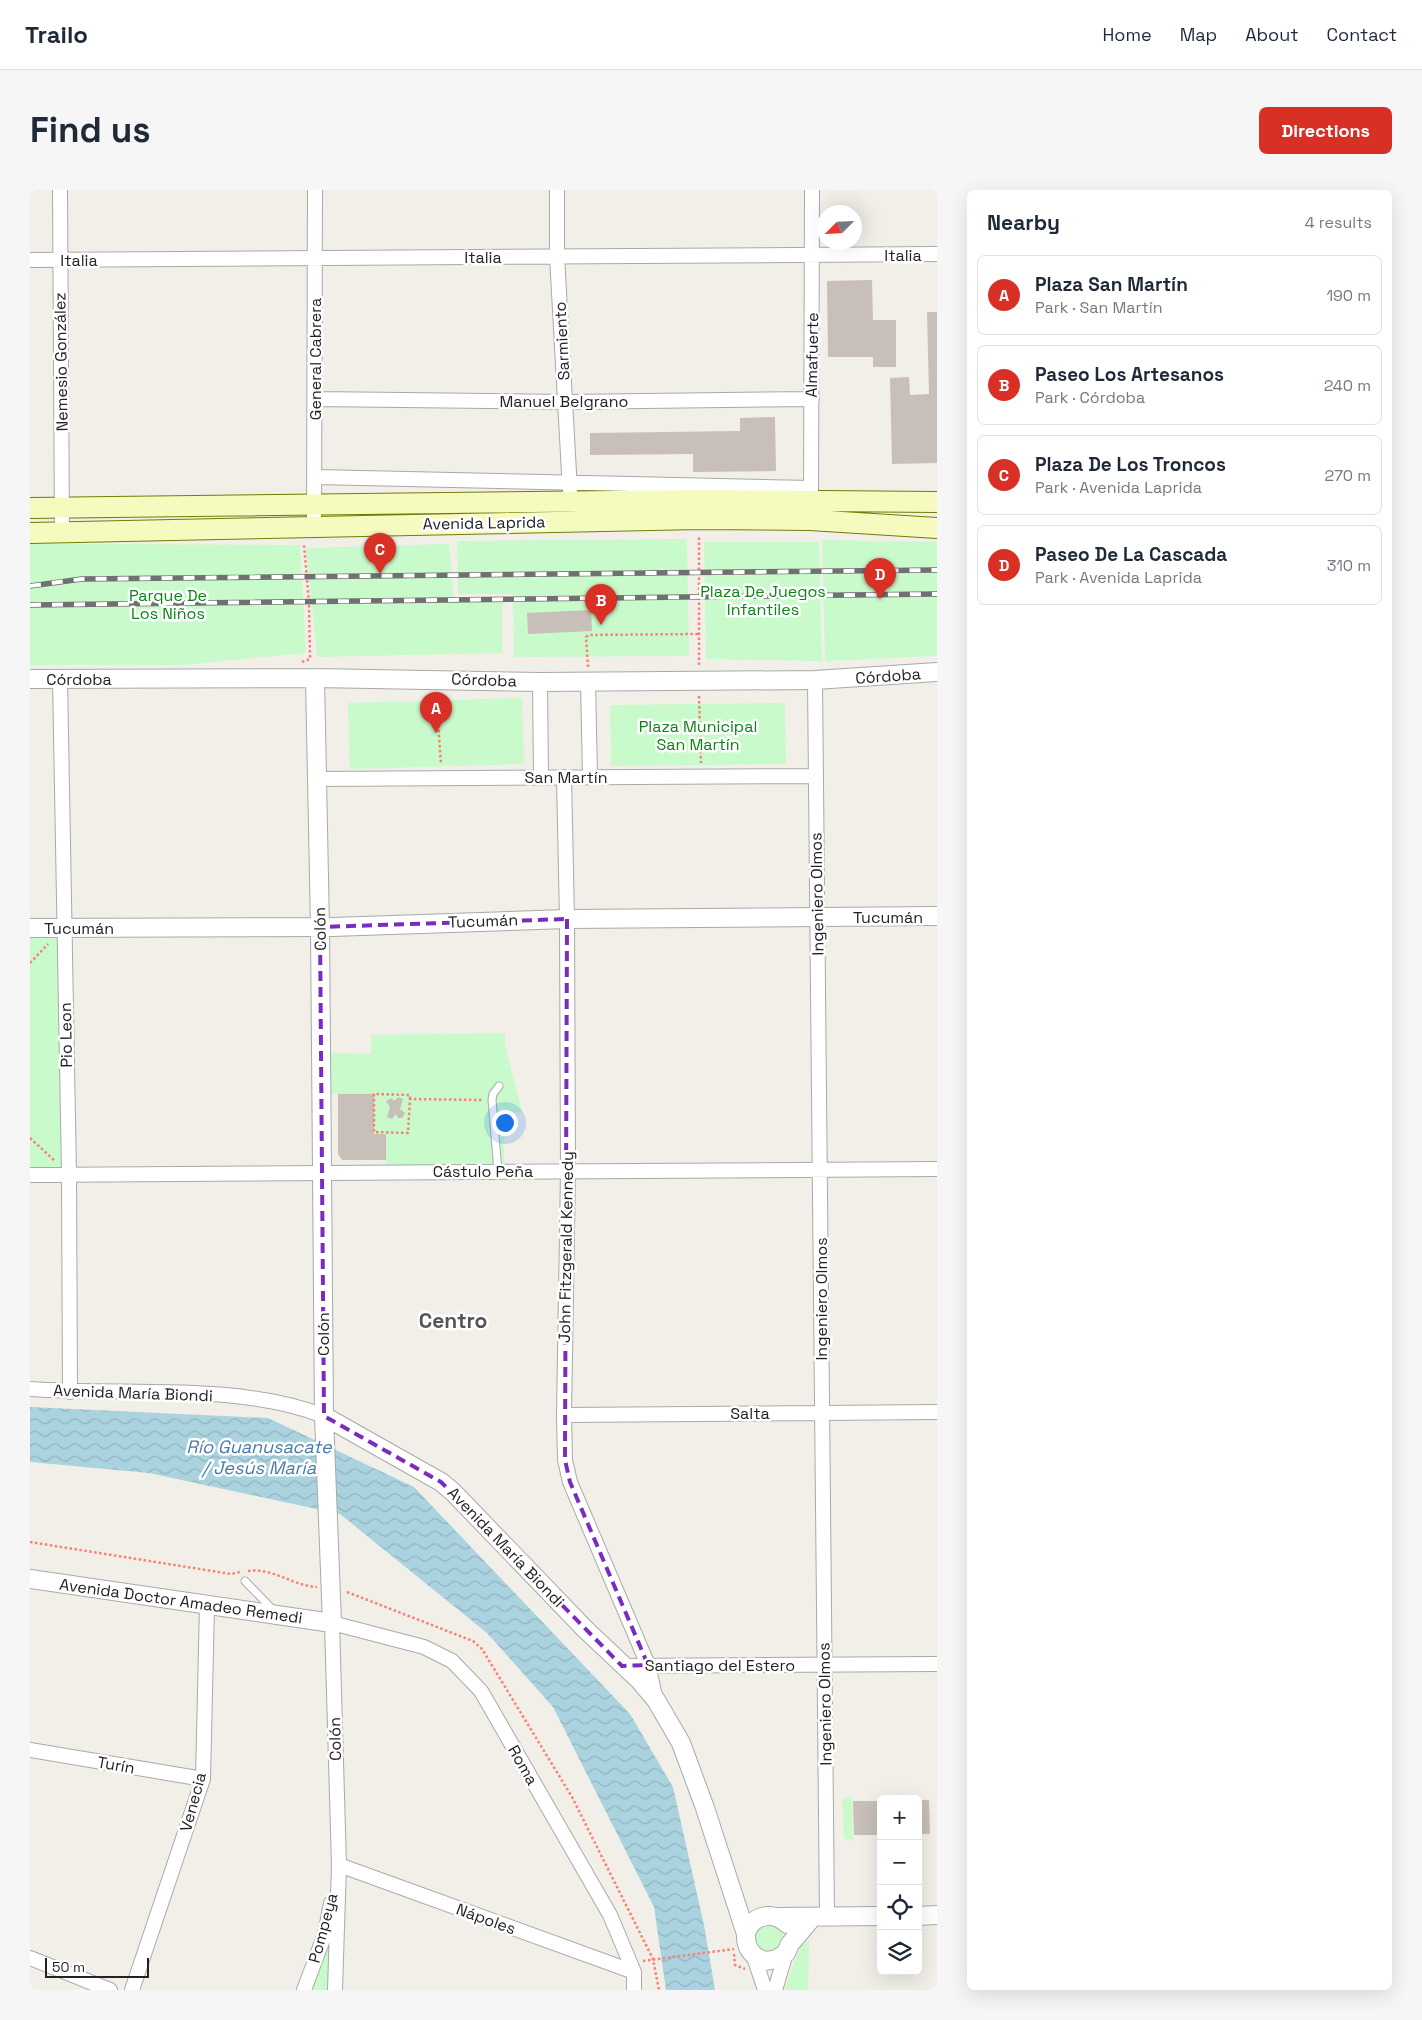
<!DOCTYPE html>
<html lang="en">
<head>
<meta charset="utf-8">
<style>
  :root { --surface:#fff; --page:#f6f6f7; --text:#1f2937; --muted:#747a83; --line:#e0e1e3; --accent:#d93025 }
  body { margin:0; font-family:"Space Grotesk",sans-serif; background:var(--page); color:var(--text) }
  .controls { position:absolute; right:15px; bottom:15px; display:grid; overflow:hidden; border-radius:8px; box-shadow:0 5px 20px #0002 }
  .controls button { width:45px; height:45px; display:grid; place-items:center; padding:0; border:0; border-bottom:1px solid var(--line); background:var(--surface); color:var(--text); font:25px sans-serif }
  .compass { position:absolute; left:787px; top:15px; width:45px; height:45px; border-radius:50%; background:var(--surface); box-shadow:0 5px 20px #0002; rotate:246deg }
  .scale { position:absolute; left:15px; bottom:12px; width:104px; box-sizing:border-box; padding-left:5px; border:2px solid #222; border-top:0; font-size:14px; line-height:18px; white-space:nowrap; color:#222; -webkit-text-stroke:4px #fff; paint-order:stroke }
  .you { position:absolute; left:474px; top:932px; width:18px; height:18px; margin:-12px; border:4px solid #fff; border-radius:50%; background:#1a73e8; box-shadow:0 0 0 8px #1a73e833 }
  .badge { display:grid; place-items:center; width:32px; height:32px; border-radius:50%; background:var(--accent); color:#fff; font-size:16px; font-weight:700 }
  .pin { position:absolute; translate:-50% -41px; filter:drop-shadow(0 1px 2px #0008) }
  .pin::after { content:''; position:absolute; top:26px; width:18px; height:15px; background:inherit; clip-path:polygon(0 0,100% 0,50% 100%) }
  .list { margin:0; padding:0; list-style:none }
  h2 { display:flex; justify-content:space-between; align-items:center; height:65px; margin:0; padding:0 20px; font-size:21px }
  h2 small { font-size:16px; font-weight:400; color:var(--muted) }
  .list li { display:grid; grid-template-columns:32px 1fr auto; gap:15px; align-items:center; box-sizing:border-box; height:80px; margin:0 10px 10px; padding:0 10px; border:1px solid var(--line); border-radius:8px }
  .list b { display:block; font-size:19px; white-space:nowrap }
  .list p { margin:0; font-size:16px; white-space:nowrap; color:var(--muted) }
  .list em { font-size:16px; font-style:normal; color:var(--muted) }
  .icon { flex:none; width:28px; height:28px; fill:none; stroke:currentColor; stroke-width:2; stroke-linecap:round; stroke-linejoin:round }
  .map { position:relative; flex:none; width:907px; height:1800px; overflow:hidden; border-radius:8px }
  header { display:flex; align-items:center; gap:30px; box-sizing:border-box; height:70px; padding:0 25px; background:var(--surface); border-bottom:1px solid var(--line) }
  header strong { font-size:24px }
  nav { display:flex; gap:28px; margin-inline-start:auto; font-size:18px }
  .intro { display:flex; align-items:center; justify-content:space-between; box-sizing:border-box; height:120px; padding:0 30px }
  h1 { margin:0; font-size:35px }
  .button { padding:12px 22px; border-radius:8px; background:var(--accent); color:#fff; font-size:18px; font-weight:700 }
  main { display:flex; gap:30px; padding:0 30px }
  aside { flex:1; background:var(--surface); border-radius:8px; box-shadow:0 5px 20px #0002 }
  .map>svg:first-child { display:block }
  .park { fill:#c8facc }
  .water { fill:url(#water-waves) }
  .building { fill:#c7bfb8 }
  .lines { fill:none; stroke-linecap:round; stroke-linejoin:round }
  .service-casing { stroke:#a9a9a9; stroke-width:9 }
  .minor-casing { stroke:#a9a9a9; stroke-width:16 }
  .tertiary-casing { stroke:#a9a9a9; stroke-width:20 }
  .secondary-casing { stroke:#707d05; stroke-width:22 }
  .path { stroke:#fa8072; stroke-width:2.5; stroke-dasharray:2.5 2.5; stroke-linecap:butt }
  .service { stroke:#fff; stroke-width:7 }
  .minor { stroke:#fff; stroke-width:14 }
  .tertiary { stroke:#fff; stroke-width:18 }
  .secondary { stroke:#f7fabf; stroke-width:20 }
  .rail-casing { stroke:#707070; stroke-width:5.5 }
  .rail { stroke:#fff; stroke-width:4; stroke-dasharray:11; stroke-linecap:butt }
  .marked { fill:none; stroke:#7b2cbf; stroke-width:4; stroke-dasharray:10 6; stroke-linejoin:round }
  .labels { text-anchor:middle; dominant-baseline:central; stroke-width:5; stroke-linejoin:round; paint-order:stroke }
  .street-label { font-size:16px; fill:#222; stroke:#fff }
  .park-label { font-size:16px; fill:#0c8416; stroke:#fff }
  .water-label { font-size:18px; font-style:italic; fill:#4a7aab; stroke:#fff }
  .district-label { font-size:21px; font-weight:bold; fill:#555; stroke:#fff }
</style>
</head>
<body>
<header>
<strong>Trailo</strong>
<nav><a>Home</a><a>Map</a><a>About</a><a>Contact</a></nav>
</header>
<div class="intro"><h1>Find us</h1><a class="button">Directions</a></div>
<main>
<div class="map">
<svg width="907" height="1800" viewBox="0 0 907 1800">
  <defs>
    <pattern id="water-waves" width="16" height="10" patternUnits="userSpaceOnUse" patternTransform="scale(1.25)"><rect width="16" height="10" fill="#aad3df"/><path d="M0 5q4-4 8 0t8 0" fill="none" stroke="#92b5bf"/></pattern>
  </defs>
  <rect width="100%" height="100%" fill="#f2efe9"/>
  <path class="park" d="M657 349 659 466 484 467 483 404H428L427 351Z
    M792 350 907 352V466L795 471Z
    M674 352H789L792 471 676 469Z
    M0 354 270 355 276 463 152 475H0Z
    M419 354 424 410 472 411V463L287 467 276 358Z
    M492 508 494 574 320 579 318 513Z
    M755 513 756 574 581 576 580 515Z
    M0 738H33L39 984 0 985Z
    M475 843V855L492 922H474V981L355 982 356 945 344 944V905L292 904 291 862 341 864V845Z
    M822 1606 823 1651 814 1648 812 1609Z
    M309 1675 305 1800H274L295 1744Z
    M734 1731 751 1739C759 1759 741 1766 725 1756L723 1741Z
    M779 1751 778 1800H754L771 1755Z"/>
  <path class="water" d="M0 1217 238 1228 384 1297 600 1524 643 1597 674 1735 685 1800H636L624 1717 523 1517 457 1443 310 1324 119 1283 0 1272Z"/>
  <path class="building" d="M842 90 843 130H866V177H843V167H798L797 91Z
    M897 122H907V273L862 274 860 188 879 187 880 205 899 204Z
    M745 227 746 281 663 282V264L560 265V243L710 241V228Z
    M561 420 562 441 498 444 497 423Z
    M308 904H344V944H356V970H312L308 964Z
    M362 908 364 911 368 907 373 909 370 919 375 923 372 928H368L366 924 362 929 357 927 360 917 356 911Z
    M888 1610H899L900 1644H888Z
    M823 1611H851V1645H824Z"/>
  <g class="lines">
    <g class="service-casing">
      <path id="service" d="M468 981 462 910 463 904 469 896
        M215 1391 244 1421"/>
    </g>
    <g class="minor-casing">
      <path id="minor" d="M30 0 32 344
        M527 0V66L540 301
        M0 70 907 64
        M286 209 535 212 782 209
        M285 287 781 298
        M781 307 782 0
        M284 339 285 0
        M30 489 39 984 40 1202
        M785 490 797 1727
        M558 491 560 587
        M510 492 511 587
        M534 587 537 729 538 981 534 1225 535 1270 540 1292 618 1475 626 1510
        M287 589 786 586
        M0 985 907 979
        M0 1199C94 1206 206 1192 294 1226
        M534 1225 907 1222
        M592 1476 907 1474
        M0 1560 173 1589
        M309 1675 604 1782
        M723 1764 735 1800
        M0 1768 80 1800
        M102 1800 173 1589 177 1415
        M274 1800 295 1744 301 1713
        M305 1800 309 1675 302 1433 394 1457 422 1471 451 1501 580 1725 604 1782V1800
        M745 1800 756 1763"/>
    </g>
    <g class="tertiary-casing">
      <path id="tertiary" d="M0 489 285 488 510 492 785 490 907 482
        M0 738 302 737 537 729 907 726
        M294 1226 411 1292 423 1302 555 1439 609 1490 626 1510 651 1553 675 1618 716 1744C715 1758 723 1768 736 1771L747 1769 756 1763 760 1754 782 1728
        M0 1389 302 1433 294 1226 290 737 285 488
        M888 1726 907 1725
        M748 1727 851 1726
        M716 1744C721 1725 743 1720 757 1734"/>
    </g>
    <g class="secondary-casing">
      <path id="secondary" d="M0 318 669 310 907 312
        M0 343 669 329 780 330 907 338"/>
    </g>
    <path class="path" d="M272 472 280 469 279 412 274 355H276
      M669 475V346
      M558 477 556 447 559 445 669 444
      M406 505 411 574
      M669 506 671 573
      M0 773 18 754
      M380 909V905L344 904V942L378 943 380 909 453 910
      M0 948 25 971
      M0 1352 201 1384 210 1382
      M218 1381C242 1377 263 1396 287 1397
      M317 1402 443 1451 452 1459 542 1607 623 1769 629 1800
      M704 1764 705 1775 715 1779
      M613 1771 704 1759"/>
    <use href="#service" class="service"/>
    <use href="#minor" class="minor"/>
    <use href="#tertiary" class="tertiary"/>
    <use href="#secondary" class="secondary"/>
    <g class="rail-casing">
      <path id="rail" d="M0 396 52 389 907 380
        M0 415 907 404"/>
    </g>
    <use href="#rail" class="rail"/>
  </g>
  <path class="marked" d="M537 729 535 1270 540 1292 618 1475 592 1476 411 1292 294 1226 290 737Z"/>
  <g class="labels">
    <g class="street-label">
      <text x="873" y="65">Italia</text>
      <text x="453" y="67">Italia</text>
      <text x="49" y="70">Italia</text>
      <text transform="translate(532 151) rotate(-93)">Sarmiento</text>
      <text transform="translate(782 165) rotate(-89)">Almafuerte</text>
      <text transform="translate(285 169) rotate(-90)">General Cabrera</text>
      <text transform="translate(31 172) rotate(-91)">Nemesio González</text>
      <text x="534" y="211">Manuel Belgrano</text>
      <text transform="translate(454 333) rotate(-1)">Avenida Laprida</text>
      <text transform="translate(858 486) rotate(-4)">Córdoba</text>
      <text x="49" y="489">Córdoba</text>
      <text transform="translate(454 490) rotate(2)">Córdoba</text>
      <text x="536" y="587">San Martín</text>
      <text transform="translate(787 704) rotate(-91)">Ingeniero Olmos</text>
      <text x="858" y="727">Tucumán</text>
      <text transform="translate(453 731) rotate(-2)">Tucumán</text>
      <text x="49" y="738">Tucumán</text>
      <text transform="translate(290 739) rotate(-91)">Colón</text>
      <text transform="translate(36 845) rotate(-91)">Pio Leon</text>
      <text x="453" y="981">Cástulo Peña</text>
      <text transform="translate(536 1057) rotate(-89)">John Fitzgerald Kennedy</text>
      <text transform="translate(791 1109) rotate(-90)">Ingeniero Olmos</text>
      <text transform="translate(293 1144) rotate(-90)">Colón</text>
      <text transform="translate(103 1203) rotate(2)">Avenida María Biondi</text>
      <text x="720" y="1223">Salta</text>
      <text transform="translate(476 1357) rotate(46)">Avenida María Biondi</text>
      <text transform="translate(151 1411) rotate(8)">Avenida Doctor Amadeo Remedi</text>
      <text x="690" y="1475">Santiago del Estero</text>
      <text transform="translate(795 1514) rotate(-91)">Ingeniero Olmos</text>
      <text transform="translate(305 1549) rotate(-91)">Colón</text>
      <text transform="translate(86 1575) rotate(10)">Turín</text>
      <text transform="translate(493 1575) rotate(60)">Roma</text>
      <text transform="translate(163 1612) rotate(-75)">Venecia</text>
      <text transform="translate(456 1729) rotate(20)">Nápoles</text>
      <text transform="translate(293 1738) rotate(-75)">Pompeya</text>
    </g>
    <g class="park-label">
      <text x="733" y="401">Plaza De Juegos<tspan x="733" dy="18">Infantiles</tspan></text>
      <text x="138" y="405">Parque De<tspan x="138" dy="18">Los Niños</tspan></text>
      <text x="668" y="536">Plaza Municipal<tspan x="668" dy="18">San Martín</tspan></text>
    </g>
    <g class="water-label">
      <text x="229" y="1256">Río Guanusacate<tspan x="229" dy="21">/ Jesús María</tspan></text>
    </g>
    <g class="district-label">
      <text x="423" y="1130">Centro</text>
    </g>
  </g>
</svg>
<div class="controls">
<button>+</button>
<button>−</button>
<button><svg class="icon" aria-label="locate" viewBox="0 0 24 24"><circle cx="12" cy="12" r="6"/><path d="M12 2v4M12 18v4M2 12h4M18 12h4"/></svg></button>
<button><svg class="icon" aria-label="layers" viewBox="0 0 24 24"><path d="M12 4l9 5-9 5-9-5zM3 14l9 5 9-5"/></svg></button>
</div>
<svg class="compass" viewBox="-18 -18 36 36"><path d="M0-13l5 13h-10z" fill="#e53935"/><path d="M0 13l5-13h-10z" fill="#747a83"/></svg>
<div class="scale">50 m</div>
<div class="you"></div>
<div class="pin badge" style="left:406px;top:543px">A</div>
<div class="pin badge" style="left:571px;top:435px">B</div>
<div class="pin badge" style="left:350px;top:384px">C</div>
<div class="pin badge" style="left:850px;top:409px">D</div>
</div>
<aside>
<h2>Nearby<small>4 results</small></h2>
<ul class="list">
<li><span class="badge">A</span><div><b>Plaza San Martín</b><p>Park · San Martín</p></div><em>190 m</em></li>
<li><span class="badge">B</span><div><b>Paseo Los Artesanos</b><p>Park · Córdoba</p></div><em>240 m</em></li>
<li><span class="badge">C</span><div><b>Plaza De Los Troncos</b><p>Park · Avenida Laprida</p></div><em>270 m</em></li>
<li><span class="badge">D</span><div><b>Paseo De La Cascada</b><p>Park · Avenida Laprida</p></div><em>310 m</em></li>
</ul>
</aside>
</main>
</body>
</html>
